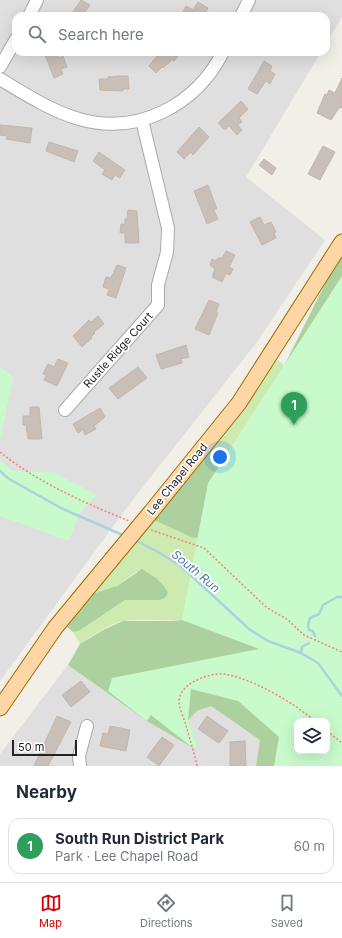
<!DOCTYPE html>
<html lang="en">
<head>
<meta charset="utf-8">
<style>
  :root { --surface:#fff; --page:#f2f2f3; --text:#1f2937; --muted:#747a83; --line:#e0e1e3; --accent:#d40000 }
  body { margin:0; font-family:Inter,sans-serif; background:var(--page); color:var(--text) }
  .controls { position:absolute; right:12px; bottom:12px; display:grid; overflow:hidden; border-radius:8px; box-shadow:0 4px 16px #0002 }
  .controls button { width:36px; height:36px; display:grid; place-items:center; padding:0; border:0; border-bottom:1px solid var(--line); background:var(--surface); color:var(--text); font:20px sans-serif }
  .scale { position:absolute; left:12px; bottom:10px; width:65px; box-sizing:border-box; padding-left:4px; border:2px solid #222; border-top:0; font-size:11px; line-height:14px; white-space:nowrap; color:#222; -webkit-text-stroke:3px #fff; paint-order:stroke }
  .you { position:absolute; left:220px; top:457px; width:14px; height:14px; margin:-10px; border:3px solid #fff; border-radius:50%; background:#1a73e8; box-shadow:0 0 0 6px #1a73e833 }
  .badge { display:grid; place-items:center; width:26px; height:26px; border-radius:50%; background:var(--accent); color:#fff; font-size:13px; font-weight:700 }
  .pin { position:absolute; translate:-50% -33px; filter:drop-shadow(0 1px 2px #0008) }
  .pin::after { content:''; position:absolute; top:21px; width:14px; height:12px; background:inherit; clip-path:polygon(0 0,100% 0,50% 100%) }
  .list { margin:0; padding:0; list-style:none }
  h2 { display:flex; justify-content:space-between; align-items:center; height:52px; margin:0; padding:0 16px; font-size:17px }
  h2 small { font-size:13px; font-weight:400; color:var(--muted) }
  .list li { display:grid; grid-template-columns:26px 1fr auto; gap:12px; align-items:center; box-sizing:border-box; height:56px; margin:0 8px 8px; padding:0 8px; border:1px solid var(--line); border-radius:12px }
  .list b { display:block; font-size:15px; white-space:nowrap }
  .list p { margin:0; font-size:13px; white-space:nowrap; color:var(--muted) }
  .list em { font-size:13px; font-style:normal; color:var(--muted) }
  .icon { flex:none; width:22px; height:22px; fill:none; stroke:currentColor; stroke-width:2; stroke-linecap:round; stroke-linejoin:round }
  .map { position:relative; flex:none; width:342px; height:766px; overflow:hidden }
  .search { position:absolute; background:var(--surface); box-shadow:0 4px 16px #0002; left:12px; right:12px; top:12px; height:44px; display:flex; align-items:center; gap:10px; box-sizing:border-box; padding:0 14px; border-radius:12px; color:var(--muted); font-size:15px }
  .sheet { height:116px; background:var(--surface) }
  nav { display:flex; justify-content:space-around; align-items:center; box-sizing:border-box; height:56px; border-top:1px solid var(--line); background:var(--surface); font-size:11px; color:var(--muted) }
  nav a { display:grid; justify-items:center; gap:2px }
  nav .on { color:var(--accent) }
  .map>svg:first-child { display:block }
  .residential { fill:#e0dfdf }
  .grass { fill:#cdebb0 }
  .forest { fill:#add19e; fill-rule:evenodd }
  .park { fill:#c8facc; fill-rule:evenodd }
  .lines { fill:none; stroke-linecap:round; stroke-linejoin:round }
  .stream { stroke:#aad3df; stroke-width:2.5 }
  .building { fill:#c7bfb8; stroke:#c4b6ab }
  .minor-casing { stroke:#a9a9a9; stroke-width:14 }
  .major-casing { stroke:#a06b00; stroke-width:17 }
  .path { stroke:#fa8072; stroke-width:1.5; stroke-dasharray:2 2; stroke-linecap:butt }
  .minor { stroke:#fff; stroke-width:12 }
  .major { stroke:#fcd6a4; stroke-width:15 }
  .major-bridge-casing { stroke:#a06b00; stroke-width:17; stroke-linecap:butt }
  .major-bridge { stroke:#fcd6a4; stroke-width:15 }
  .labels { text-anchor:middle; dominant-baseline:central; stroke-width:3.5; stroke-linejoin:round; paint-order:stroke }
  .street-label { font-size:11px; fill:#222; stroke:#fff }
  .water-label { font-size:12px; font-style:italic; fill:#4a7aab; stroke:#fff }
</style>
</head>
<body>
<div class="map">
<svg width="342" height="766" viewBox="0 0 342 766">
  <rect width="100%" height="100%" fill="#f2efe9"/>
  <path class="residential" d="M0 0H342V17L326 44V16H16V52H321L246 177 325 240 257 342 128 506 0 681Z
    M68 665 147 721 198 747 188 720 197 711 211 706 261 740 256 766H0V754Z"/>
  <path class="grass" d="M276 358 284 366 288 377 190 619C168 622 145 618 124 621 109 623 93 636 80 644L73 632 79 631 125 600H159L137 571 117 586 95 593 154 520 193 538 223 455 213 447Z"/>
  <path class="forest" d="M342 250V766L338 764 337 766H256L260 740 211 706 197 711 188 720 198 747 193 748 147 721 68 665 80 644 105 629 123 621H173L190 619 284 366ZM297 721H327V751H297Z
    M213 447 223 455 227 462 201 537 193 538 154 520Z
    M142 569 156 578 164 586 168 593 165 598 159 600H125L79 631 73 632 67 627 95 593 117 586Z"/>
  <path class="park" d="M342 276V766L338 764 337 766H274L279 737 238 701 191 689 188 720 198 747 193 748 151 715 147 721 108 691 112 678 259 649 182 620 208 483ZM297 721H327V751H297Z
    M0 367 13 377 0 442Z
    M0 461 13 471 53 472 97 495 79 514 69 541 0 516Z"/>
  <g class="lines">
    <path class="stream" d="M0 471 9 479 63 509 125 536
      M135 540 160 553 182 567 249 629 268 641 301 653 318 663 342 696
      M315 636 313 631 309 630 308 625 310 618 319 614 323 605 337 597H342
      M301 653 302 647 309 643"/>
  </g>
  <path class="building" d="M81 0 90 5 82 16H70Z
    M198 2 208 8 204 16H190L183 12 186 6 193 10Z
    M44 52H56L59 58 63 56 67 67 61 69 63 74 54 78Z
    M160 52H182L174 61 173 59 163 68 162 67 156 73 149 66Z
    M264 61 272 66 270 71 275 74 270 84 266 81 257 94 248 89Z
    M117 76H128L129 89H123V91L100 90 99 79H108V77Z
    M342 78V108H339L331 120 317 113 325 94 327 95 329 90 335 93Z
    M241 101 248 109 239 118 242 122 238 125 242 130 237 135 229 126 225 130 218 123Z
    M0 125 32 128 30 143 6 139 7 136 0 135Z
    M199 127 209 137 193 155 191 152 184 159 177 152Z
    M49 142 78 151 74 162 46 151Z
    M323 146 335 152 320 180 308 174Z
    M99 152 125 170 120 178 115 175 112 180 102 174 105 170 93 161Z
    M264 159 276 168 272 175 259 165Z
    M208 185 217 209 214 210 218 219 207 224 194 191Z
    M128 210 137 211 139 243H125V233H120L121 224H125V219H127Z
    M260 217 264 225 271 222 276 232 274 234 276 238 262 245 250 222Z
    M226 251 235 255 229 267 233 269 230 275 226 273 222 282 212 277 215 269 210 265 212 259 216 261 218 258H222Z
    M117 265 126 268 116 298 107 295 109 289 103 287 106 277 111 278Z
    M209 300 219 304 216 312 218 313 209 335 195 329Z
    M98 316 104 324 94 332 95 333 91 337 92 338 82 347 73 336 89 320 91 322Z
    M186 345 189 357 181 359 182 363 161 369 156 355Z
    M58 359 68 363 57 386 44 380 46 375 43 374 48 364 54 367Z
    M138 367 147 378 118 399 109 388Z
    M30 407H39L42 439H28L26 425H23V416H30Z
    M100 408 105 417 94 426 96 429 85 435 83 430 78 433 73 424Z
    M81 681 90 692 71 707 62 695Z
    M57 716 71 722 48 766H34Z
    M207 716 228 731 219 743 198 729Z
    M110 726 130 730 126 751 100 746 103 733 108 734Z
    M162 737 174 745 159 766 147 757Z
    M245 741 246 766H230V742Z"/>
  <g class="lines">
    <g class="minor-casing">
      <path id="minor" d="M29 16 37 0
        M241 16 249 0
        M0 67 16 39
        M0 79C25 94 51 111 79 119 138 136 196 105 223 52
        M65 410 158 305V285L167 252 168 228 142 120
        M80 766 79 756 87 726"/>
    </g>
    <g class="major-casing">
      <path id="major" d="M151 512 239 403 342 242
        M0 708 55 628 112 559"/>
    </g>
    <path class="path" d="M0 452C35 481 87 504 129 521
      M151 530 204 548 266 607 288 620 304 635 342 652
      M327 731 342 743
      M197 766C194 751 189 737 185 722 183 716 179 708 179 702 179 692 187 685 195 681 203 677 214 673 224 674 254 679 292 702 315 721"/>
    <use href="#minor" class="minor"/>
    <use href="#major" class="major"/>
    <g class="major-bridge-casing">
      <path id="major-bridge" d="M112 559 151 512"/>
    </g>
    <use href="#major-bridge" class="major-bridge"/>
  </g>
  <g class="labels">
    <g class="street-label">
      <text transform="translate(118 350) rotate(-48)">Rustle Ridge Court</text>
      <text transform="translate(177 479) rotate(-51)">Lee Chapel Road</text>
    </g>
    <g class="water-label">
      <text transform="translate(196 571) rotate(40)">South Run</text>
    </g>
  </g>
</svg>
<div class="controls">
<button><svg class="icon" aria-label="layers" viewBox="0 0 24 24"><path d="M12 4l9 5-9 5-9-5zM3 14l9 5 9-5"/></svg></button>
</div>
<div class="scale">50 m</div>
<div class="you"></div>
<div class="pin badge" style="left:294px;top:425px;background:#2e9e5b">1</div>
<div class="search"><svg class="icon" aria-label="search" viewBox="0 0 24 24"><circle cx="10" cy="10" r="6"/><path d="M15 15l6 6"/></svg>Search here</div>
</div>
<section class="sheet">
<h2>Nearby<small></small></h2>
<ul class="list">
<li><span class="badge" style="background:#2e9e5b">1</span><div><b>South Run District Park</b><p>Park · Lee Chapel Road</p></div><em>60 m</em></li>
</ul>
</section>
<nav>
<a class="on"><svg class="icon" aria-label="map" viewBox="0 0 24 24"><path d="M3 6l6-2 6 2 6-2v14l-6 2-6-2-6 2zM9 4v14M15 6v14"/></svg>Map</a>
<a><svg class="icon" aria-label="directions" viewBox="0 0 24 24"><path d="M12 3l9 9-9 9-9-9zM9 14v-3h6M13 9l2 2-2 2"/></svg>Directions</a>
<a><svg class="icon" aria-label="saved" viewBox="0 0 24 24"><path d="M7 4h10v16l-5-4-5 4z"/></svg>Saved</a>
</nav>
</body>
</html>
